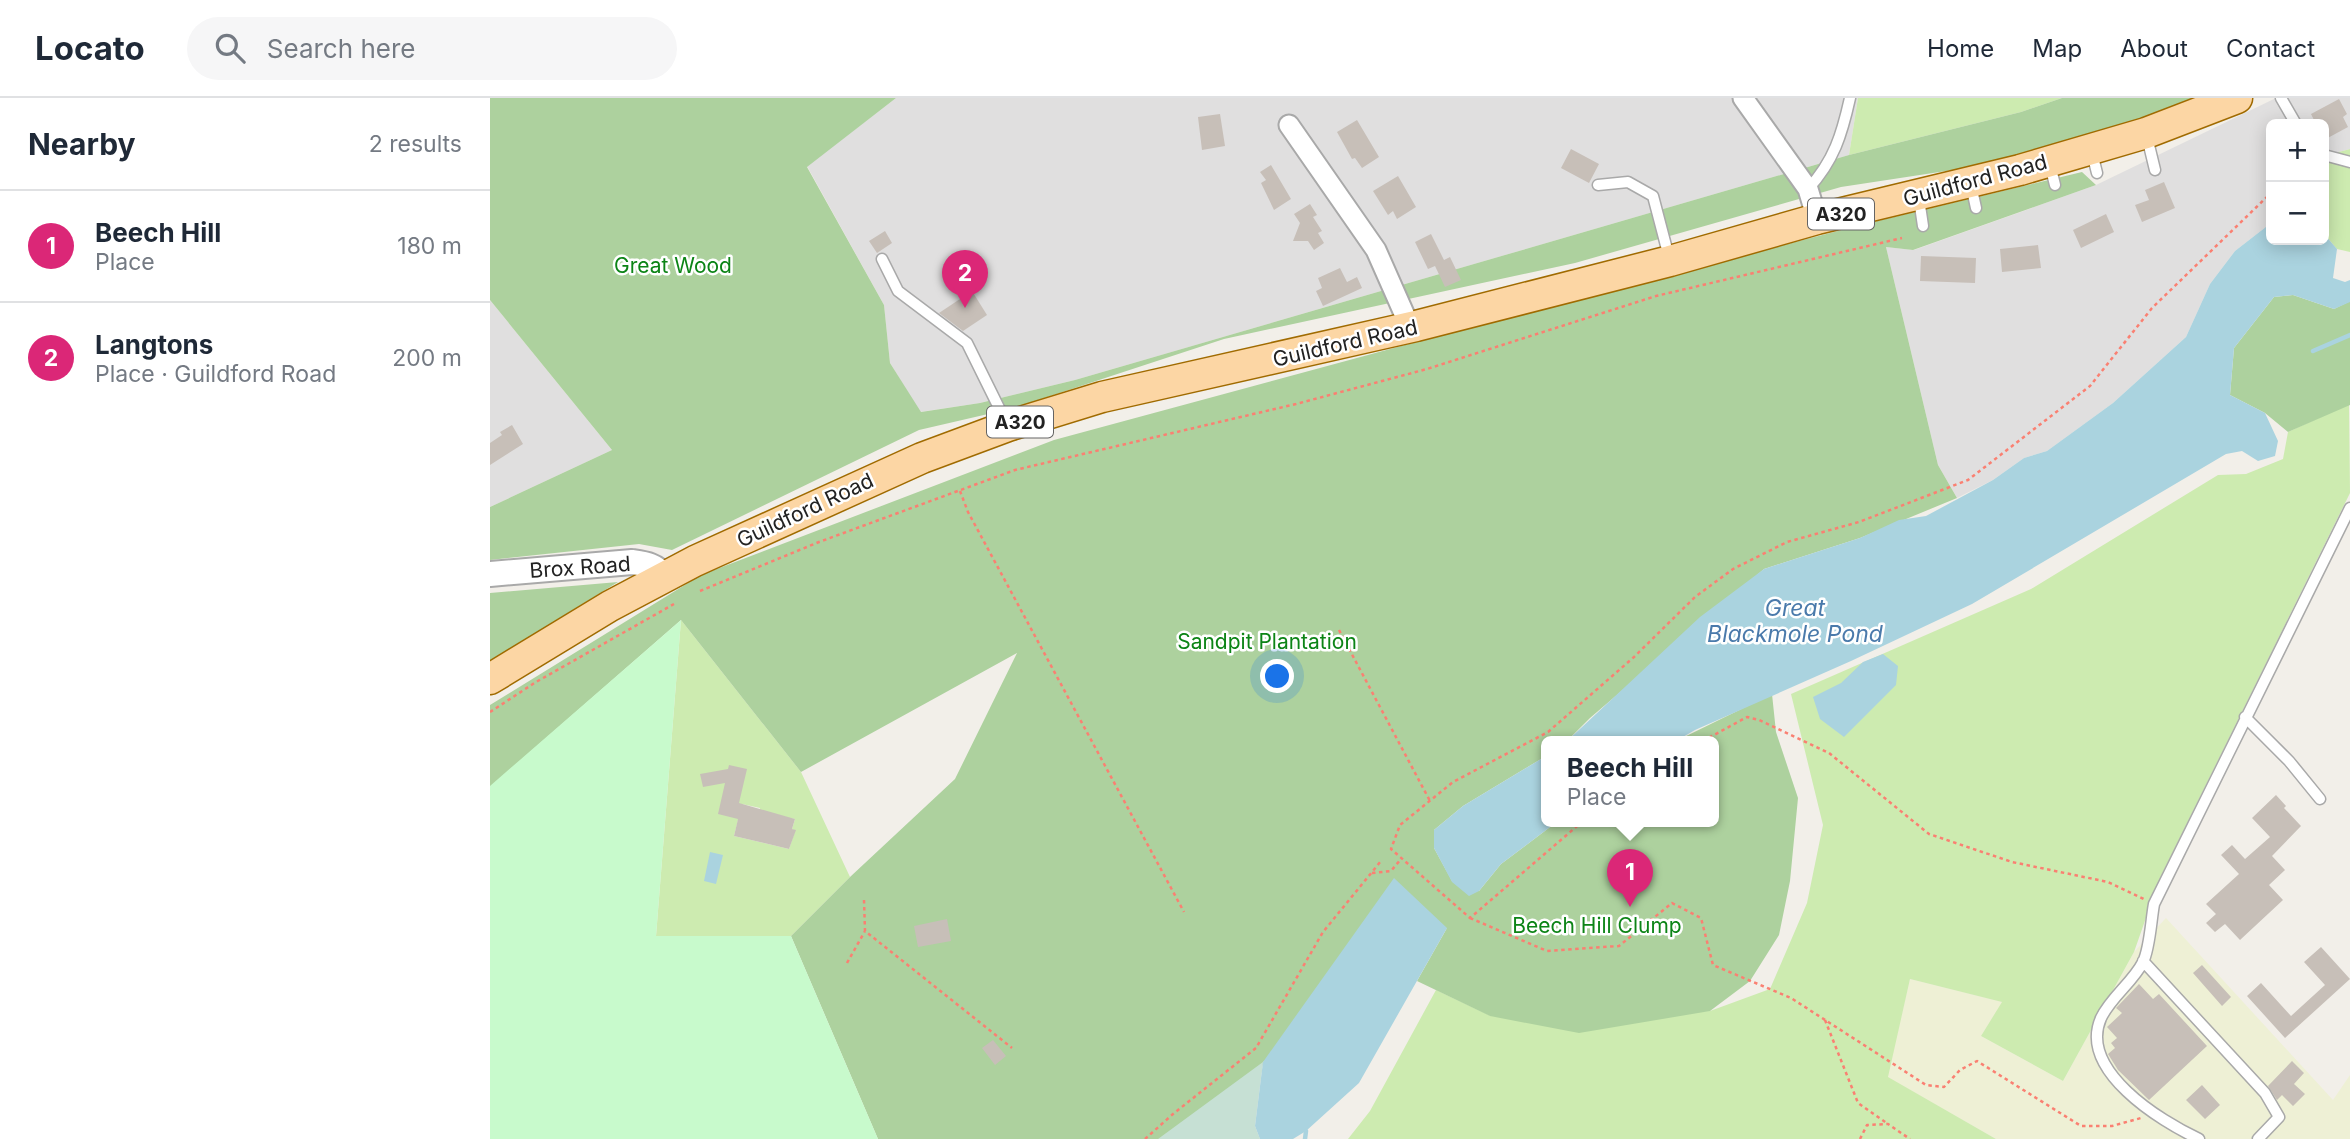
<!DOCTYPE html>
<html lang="en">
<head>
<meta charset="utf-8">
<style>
  :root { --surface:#fff; --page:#f6f6f7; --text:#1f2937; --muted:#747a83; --line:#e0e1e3; --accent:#db2777 }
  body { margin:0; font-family:Inter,sans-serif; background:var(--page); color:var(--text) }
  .controls { position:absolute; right:21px; top:21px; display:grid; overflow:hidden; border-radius:10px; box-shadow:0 4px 18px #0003 }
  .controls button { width:63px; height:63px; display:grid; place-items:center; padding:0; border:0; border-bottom:2px solid var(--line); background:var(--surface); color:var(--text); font:35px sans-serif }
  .you { position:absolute; left:788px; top:579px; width:24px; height:24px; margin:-18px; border:5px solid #fff; border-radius:50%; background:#1a73e8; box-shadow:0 0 0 10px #1a73e833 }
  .badge { display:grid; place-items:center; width:46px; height:46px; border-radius:50%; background:var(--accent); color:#fff; font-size:23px; font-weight:700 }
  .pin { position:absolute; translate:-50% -58px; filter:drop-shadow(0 2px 4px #0008) }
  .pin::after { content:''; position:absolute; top:37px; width:24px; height:21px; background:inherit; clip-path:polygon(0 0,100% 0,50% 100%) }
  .popup { position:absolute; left:1051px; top:638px; width:178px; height:91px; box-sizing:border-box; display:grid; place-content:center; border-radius:10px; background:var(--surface); filter:drop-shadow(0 2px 5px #0005); font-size:23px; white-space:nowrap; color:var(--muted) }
  .popup b { font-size:26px; color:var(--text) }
  .popup::after { content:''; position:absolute; left:50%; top:100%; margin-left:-14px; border:14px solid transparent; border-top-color:var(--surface) }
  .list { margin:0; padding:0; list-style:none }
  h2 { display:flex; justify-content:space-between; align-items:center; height:91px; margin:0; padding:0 28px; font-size:30px }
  h2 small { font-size:23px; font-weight:400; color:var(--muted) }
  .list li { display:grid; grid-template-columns:46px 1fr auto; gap:21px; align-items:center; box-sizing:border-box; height:112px; padding:0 28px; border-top:2px solid var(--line) }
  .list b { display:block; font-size:26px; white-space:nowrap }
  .list p { margin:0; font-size:23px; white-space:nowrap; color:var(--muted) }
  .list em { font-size:23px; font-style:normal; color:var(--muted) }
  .icon { flex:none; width:38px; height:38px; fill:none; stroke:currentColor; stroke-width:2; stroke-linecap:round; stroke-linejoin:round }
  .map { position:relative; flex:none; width:1860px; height:1041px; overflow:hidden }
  header { display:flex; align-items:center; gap:42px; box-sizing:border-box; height:98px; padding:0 35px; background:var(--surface); border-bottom:2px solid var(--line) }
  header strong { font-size:33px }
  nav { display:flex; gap:38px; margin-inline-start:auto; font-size:24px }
  .search { width:490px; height:63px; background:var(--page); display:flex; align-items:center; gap:18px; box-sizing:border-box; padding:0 24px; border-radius:38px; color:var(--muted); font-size:26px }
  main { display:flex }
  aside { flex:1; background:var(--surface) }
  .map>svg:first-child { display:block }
  .residential { fill:#e0dfdf }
  .farmland { fill:#eef0d5 }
  .grass { fill:#cdebb0; fill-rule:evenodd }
  .forest { fill:#add19e }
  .wetland { fill:#c6e0d4 }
  .park { fill:#c8facc }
  .water { fill:#aad3df }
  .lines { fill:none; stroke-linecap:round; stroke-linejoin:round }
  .stream { stroke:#aad3df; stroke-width:4.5 }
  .building { fill:#c7bfb8 }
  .service-casing { stroke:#a9a9a9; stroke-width:13 }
  .minor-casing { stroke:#a9a9a9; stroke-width:23 }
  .tertiary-casing { stroke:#a9a9a9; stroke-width:28 }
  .primary-casing { stroke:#a06b00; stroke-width:33 }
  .path { stroke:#fa8072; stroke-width:2.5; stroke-dasharray:3.5 3.5; stroke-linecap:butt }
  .service { stroke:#fff; stroke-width:10 }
  .minor { stroke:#fff; stroke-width:19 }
  .tertiary { stroke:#fff; stroke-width:24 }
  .primary { stroke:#fcd6a4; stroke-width:30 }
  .labels { text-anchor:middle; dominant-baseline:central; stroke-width:5; stroke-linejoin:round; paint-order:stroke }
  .shield { fill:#fff; stroke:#646464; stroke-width:2 }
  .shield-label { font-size:19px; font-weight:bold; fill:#222 }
  .street-label { font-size:21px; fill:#222; stroke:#fff }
  .park-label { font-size:21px; fill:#0c8416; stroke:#fff }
  .water-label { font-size:23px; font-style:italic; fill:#4a7aab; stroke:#fff }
</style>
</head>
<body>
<header>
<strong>Locato</strong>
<div class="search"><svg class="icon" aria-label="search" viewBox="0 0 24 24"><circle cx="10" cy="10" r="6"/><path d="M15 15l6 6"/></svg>Search here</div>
<nav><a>Home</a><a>Map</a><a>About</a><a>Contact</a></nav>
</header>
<main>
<aside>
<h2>Nearby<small>2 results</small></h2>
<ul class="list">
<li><span class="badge">1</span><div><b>Beech Hill</b><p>Place</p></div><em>180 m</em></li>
<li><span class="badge">2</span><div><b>Langtons</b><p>Place · Guildford Road</p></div><em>200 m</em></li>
</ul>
</aside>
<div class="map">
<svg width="1860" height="1041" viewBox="0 0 1860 1041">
  <rect width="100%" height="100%" fill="#f2efe9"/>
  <path class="residential" d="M406 0H1368L1359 57 585 282 490 305 430 314 400 265 394 207 317 68Z
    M1786 0H1860V51L1834 58V26H1781V125L1745 153 1720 186 1696 239 1623 305 1557 353 1534 360 1503 382 1467 400 1448 367 1396 149 1424 152 1606 87Z
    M0 202 122 352 0 409Z"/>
  <path class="farmland" d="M1676 820 1843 1002 1860 977V1041H1506L1397 979 1420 881 1513 904 1491 938 1573 983 1644 854Z"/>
  <path class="grass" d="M1368 0H1572L1531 14 1359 57Z
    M1860 51V154L1847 151 1834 136V58Z
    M1859 306 1860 395 1670 780 1644 854 1573 983 1491 938 1512 904 1420 881 1398 979 1506 1041H858L880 1013 946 892 1001 918 1220 913 1280 891 1317 805 1333 727 1301 596 1541 491 1728 377 1756 376 1793 361 1798 334Z
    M191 522 311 674 360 779 301 838H166ZM252 706 270 710 269 716 305 721 302 731 305 733 299 751 244 738Z"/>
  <path class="forest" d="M0 0H406L317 69 394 207 400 265 431 314 490 305 585 282 1359 57 1531 14 1572 0H1715L1658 23 1502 66 1351 89 1085 165 734 241 524 310 429 332 182 452 149 446 0 462V409L122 352 0 202Z
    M1592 74 1606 87 1423 152 1396 149 1448 367 1467 400 1370 440 1274 471 1100 620 1077 643H1056V658L973 708 944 732V750L962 783 989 793 1011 766 1068 723H1224V643H1186L1282 596 1286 634 1308 700 1300 783 1289 837 1260 883 1220 913 1089 935 1000 918 927 883 957 830 773 964 759 1041H388L301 838 360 779 465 681 527 555 311 674 191 522 0 689V607L211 477 564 342 1066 206 1371 127Z
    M1803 197 1844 211 1860 203V307L1798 334 1775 315 1740 297 1744 250 1784 199Z
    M128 484 0 563V495Z"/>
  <path class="wetland" d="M773 964 765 1028 770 1041H668Z"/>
  <path class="park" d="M191 522 166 838H301L388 1041H0V688Z"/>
  <path class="water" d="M1781 125V142H1834V136L1847 151 1843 180 1855 184 1860 182V204L1844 211 1803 197 1784 199 1744 250 1740 297 1775 315 1788 343 1785 358 1768 363 1752 353 1736 356 1482 506 1361 563 1205 632 1186 643H1077L1210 519 1274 471 1370 440 1409 422 1436 418 1503 382 1534 360 1557 353 1623 305 1696 239 1720 186 1745 153Z
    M1393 556 1408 568 1406 587 1354 639 1330 621 1323 599 1351 585 1373 564Z
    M1056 658V723H1068L1011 766 989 793 979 798 962 784 944 750V732L973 708Z
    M220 754 233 757 226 786 214 783Z
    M904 780 957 830 869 985 816 1033 803 1041H770L765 1028 773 964Z"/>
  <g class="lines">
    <path class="stream" d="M1823 253 1860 237
      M815 1041 816 1033"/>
  </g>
  <path class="building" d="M1849 1 1857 16 1853 19 1858 29 1834 42V26H1826L1821 16Z
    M730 16 735 48 712 52 708 19Z
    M867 22 889 59 872 70 865 60 862 61 847 34Z
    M1081 51 1109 66 1099 85 1071 70Z
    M781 67 801 101 784 112 771 85 776 82 770 74Z
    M908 78 926 109 907 121 903 113 898 117 883 93Z
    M1674 84 1685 110 1652 124 1645 107 1659 102 1655 92Z
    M820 106 827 117 823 119 832 133 828 135 834 145 824 152 818 143H803L810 125 804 116Z
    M1616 116 1624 134 1591 150 1583 132Z
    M395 133 402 145 387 155 379 143Z
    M941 136 954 162 960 159 971 182 955 189 945 168 938 171 925 144Z
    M1548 147 1551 170 1512 174 1510 151Z
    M1431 158 1486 160 1485 185 1430 183Z
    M850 170 857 184 867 179 872 190 833 208 826 193 832 190 828 180Z
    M482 193 497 217 473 233 449 215Z
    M22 327 33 346 0 367V345L12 337 10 334Z
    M239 667 257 671 249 705 305 721 302 731 306 732 299 751 244 738 248 721 228 716 235 685 213 689 210 676 238 671Z
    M1786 697 1796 708 1794 710 1811 728 1782 758 1795 772 1779 787 1793 802 1750 842 1735 826 1725 834 1716 825 1726 816 1716 806 1749 776 1731 757 1742 747 1755 761 1780 739 1762 720Z
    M457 821 461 843 428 849 424 828Z
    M1831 849 1860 881 1795 940 1757 898 1771 885 1801 918 1835 887 1814 864Z
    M1712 867 1741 899 1732 908 1703 875Z
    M1649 886 1663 901 1669 896 1717 948 1659 1002 1628 972 1618 956 1625 950 1621 945 1627 940 1617 929 1632 915 1626 910Z
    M503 942 516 958 505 967 492 950Z
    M1802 963 1814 975 1804 986 1815 996 1803 1008 1792 997 1787 1002 1778 988Z
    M1712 987 1730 1007 1715 1021 1696 1002Z"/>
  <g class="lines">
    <g class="service-casing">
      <path id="service" d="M1791 0 1806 26
        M1657 39 1665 72
        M1602 55 1607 75
        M1834 57 1860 64
        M1560 67 1565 87
        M1108 87 1138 84 1163 98 1179 159
        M1481 87 1486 110
        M1318 91C1344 63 1352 36 1360 0
        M1429 101 1433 128
        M392 161 408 193 477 245 516 324
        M1755 619 1799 663 1830 701
        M1653 863 1775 995 1789 1019 1768 1041
        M1709 1041C1670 1023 1588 972 1611 920 1621 899 1643 884 1653 864 1660 850 1661 822 1664 806L1860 410"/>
    </g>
    <g class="minor-casing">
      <path id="minor" d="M1253 0 1318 91 1327 121
        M799 27 886 152 920 229"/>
    </g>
    <g class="tertiary-casing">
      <path id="tertiary" d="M0 476 142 464C156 466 165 467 175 479"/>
    </g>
    <g class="primary-casing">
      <path id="primary" d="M0 581 120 508 205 463 432 360 518 328 612 299 926 228 1180 163 1327 121 1530 72 1656 35 1747 0"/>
    </g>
    <path class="path" d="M470 393 478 414 694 814
      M210 493 329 444 525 372 806 306 937 271 1166 198 1412 140
      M849 532 940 703
      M0 614 46 584 184 506
      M1213 643 1257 619 1269 622 1339 655 1439 736 1522 764 1618 784 1654 801
      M1093 723 980 820 901 751 910 727 963 684 1058 634 1144 559 1205 499 1243 471 1297 444 1369 424 1478 382 1600 288 1662 210 1781 95
      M882 775 901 773 911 761
      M374 802 375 833 522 950
      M980 820 1057 853 1129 848 1182 805 1211 820 1223 867 1301 900 1436 987 1454 989 1470 972 1487 963 1591 1028H1622L1651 1020
      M357 865 375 833
      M1335 922 1368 1005 1398 1026
      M655 1041 683 1016 766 950 833 834 891 763
      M1370 1041 1377 1027 1398 1026 1420 1041"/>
    <use href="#service" class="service"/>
    <use href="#minor" class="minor"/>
    <use href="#tertiary" class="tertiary"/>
    <use href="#primary" class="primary"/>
  </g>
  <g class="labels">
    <g class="shield">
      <rect x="1318" y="100.5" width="66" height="31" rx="5"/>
      <rect x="497" y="308.5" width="66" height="31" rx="5"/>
    </g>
    <g class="shield-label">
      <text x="1351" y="116">A320</text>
      <text x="530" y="324">A320</text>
    </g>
    <g class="street-label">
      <text transform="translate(1485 82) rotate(-15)">Guildford Road</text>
      <text transform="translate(855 245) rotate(-13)">Guildford Road</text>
      <text transform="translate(315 412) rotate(-25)">Guildford Road</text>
      <text transform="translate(90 469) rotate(-4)">Brox Road</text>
    </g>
    <g class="park-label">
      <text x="183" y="167">Great Wood</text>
      <text x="777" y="543">Sandpit Plantation</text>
      <text x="1107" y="827">Beech Hill Clump</text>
    </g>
    <g class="water-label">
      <text x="1305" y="510">Great<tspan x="1305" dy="26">Blackmole Pond</tspan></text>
    </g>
  </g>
</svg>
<div class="controls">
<button>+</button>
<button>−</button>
</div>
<div class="you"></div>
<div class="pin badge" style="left:1140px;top:809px">1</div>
<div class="popup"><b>Beech Hill</b>Place</div>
<div class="pin badge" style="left:475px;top:210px">2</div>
</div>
</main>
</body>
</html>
